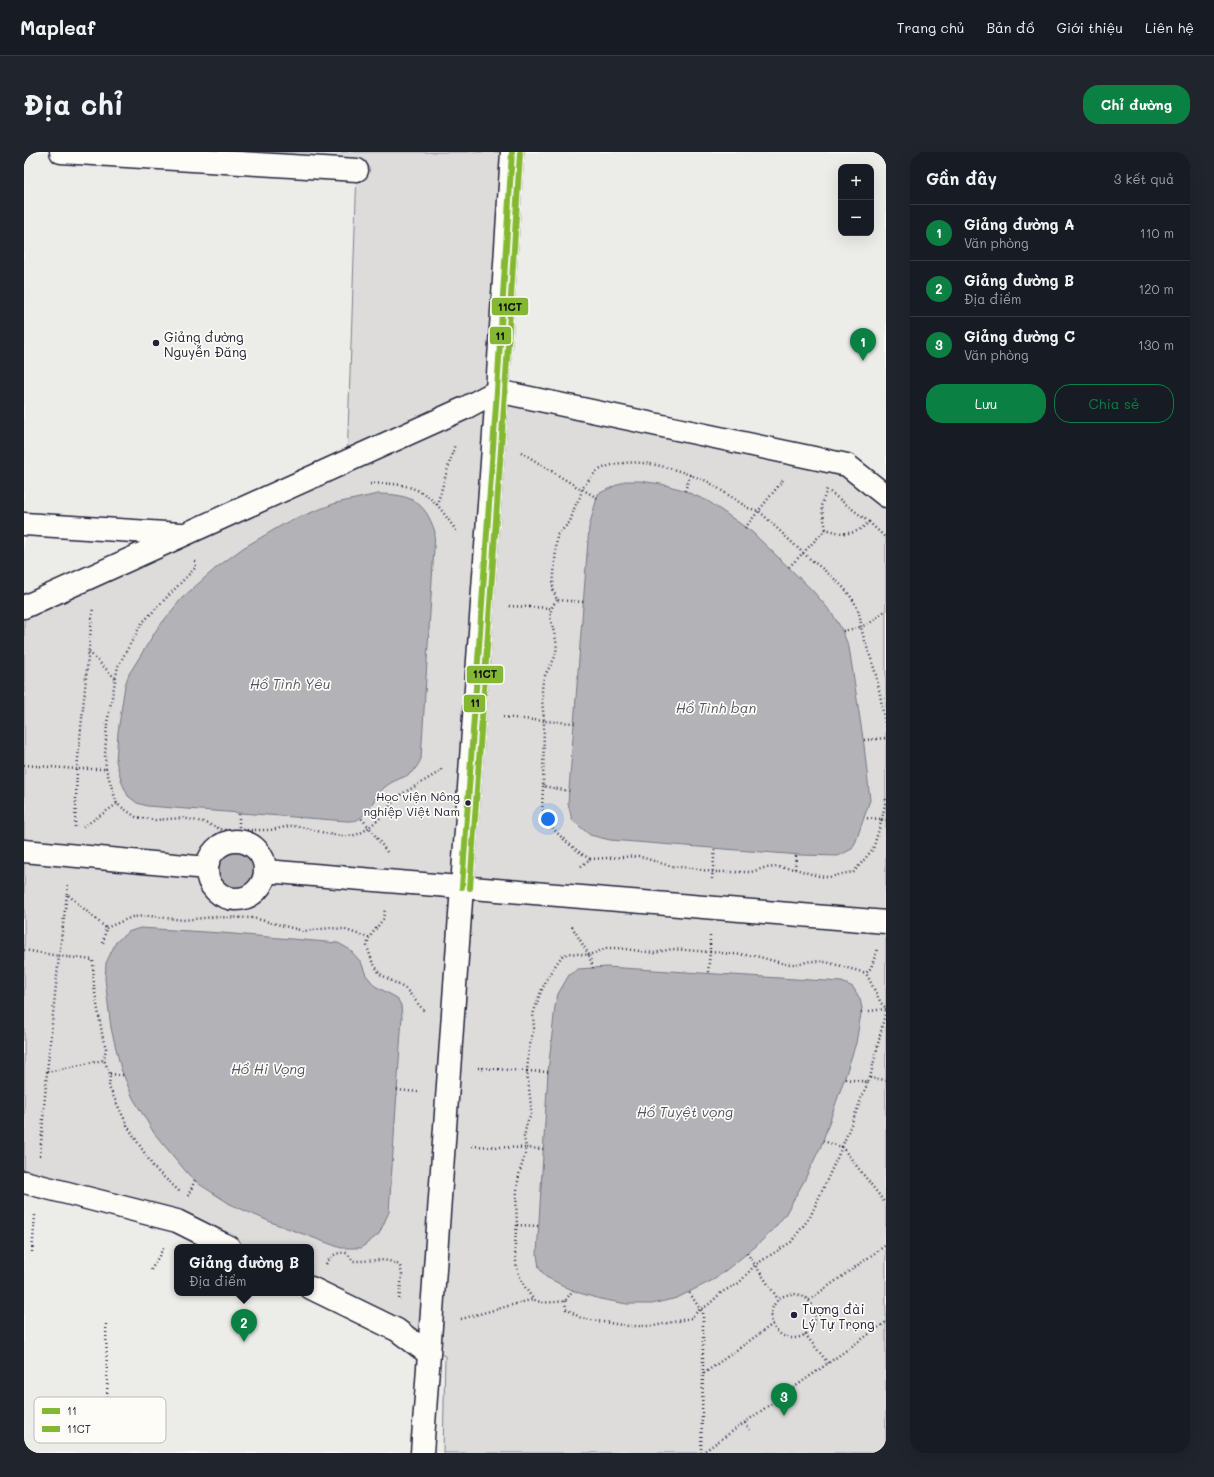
<!DOCTYPE html>
<html lang="vi">
<head>
<meta charset="utf-8">
<style>
  :root { --surface:#171b24; --page:#20242c; --text:#f1f3f6; --muted:#9ea1a6; --line:#363941; --accent:#0b8043 }
  body { margin:0; font-family:Mali,sans-serif; background:var(--page); color:var(--text) }
  .controls { position:absolute; right:12px; top:12px; display:grid; overflow:hidden; border-radius:8px; box-shadow:0 4px 16px #0002 }
  .controls button { width:36px; height:36px; display:grid; place-items:center; padding:0; border:0; border-bottom:1px solid var(--line); background:var(--surface); color:var(--text); font:20px sans-serif }
  .you { position:absolute; left:524px; top:667px; width:14px; height:14px; margin:-10px; border:3px solid #fff; border-radius:50%; background:#1a73e8; box-shadow:0 0 0 6px #1a73e833 }
  .badge { display:grid; place-items:center; width:26px; height:26px; border-radius:50%; background:var(--accent); color:#fff; font-size:13px; font-weight:700 }
  .pin { position:absolute; translate:-50% -33px; filter:drop-shadow(0 1px 2px #0008) }
  .pin::after { content:''; position:absolute; top:21px; width:14px; height:12px; background:inherit; clip-path:polygon(0 0,100% 0,50% 100%) }
  .popup { position:absolute; left:150px; top:1092px; width:140px; height:52px; box-sizing:border-box; display:grid; place-content:center; border-radius:8px; background:var(--surface); filter:drop-shadow(0 1px 3px #0005); font-size:13px; white-space:nowrap; color:var(--muted) }
  .popup b { font-size:15px; color:var(--text) }
  .popup::after { content:''; position:absolute; left:50%; top:100%; margin-left:-8px; border:8px solid transparent; border-top-color:var(--surface) }
  .list { margin:0; padding:0; list-style:none }
  h2 { display:flex; justify-content:space-between; align-items:center; height:52px; margin:0; padding:0 16px; font-size:17px }
  h2 small { font-size:13px; font-weight:400; color:var(--muted) }
  .list li { display:grid; grid-template-columns:26px 1fr auto; gap:12px; align-items:center; box-sizing:border-box; height:56px; padding:0 16px; border-top:1px solid var(--line) }
  .list b { display:block; font-size:15px; white-space:nowrap }
  .list p { margin:0; font-size:13px; white-space:nowrap; color:var(--muted) }
  .list em { font-size:13px; font-style:normal; color:var(--muted) }
  .actions { display:flex; gap:8px; padding:12px 16px }
  .actions a { flex:1; padding:9px 0; border:1px solid var(--accent); border-radius:16px; text-align:center; font-size:14px; color:var(--accent) }
  .actions .main { background:var(--accent); color:#fff }
  .map { position:relative; flex:none; width:862px; height:1301px; overflow:hidden; border-radius:16px }
  header { display:flex; align-items:center; gap:24px; box-sizing:border-box; height:56px; padding:0 20px; background:var(--surface); border-bottom:1px solid var(--line) }
  header strong { font-size:19px }
  nav { display:flex; gap:22px; margin-inline-start:auto; font-size:14px }
  .intro { display:flex; align-items:center; justify-content:space-between; box-sizing:border-box; height:96px; padding:0 24px }
  h1 { margin:0; font-size:28px }
  .button { padding:10px 18px; border-radius:16px; background:var(--accent); color:#fff; font-size:14px; font-weight:700 }
  main { display:flex; gap:24px; padding:0 24px }
  aside { flex:1; background:var(--surface); border-radius:16px; box-shadow:0 4px 16px #0002 }
  .map>svg:first-child { display:block }
  .built { fill:#ecece9; fill-rule:evenodd }
  .green { fill:#dddcdb; stroke:#807f8b }
  .water { fill:#b2b2b7; stroke:#787885 }
  .lines { fill:none; stroke-linecap:round; stroke-linejoin:round }
  .minor-casing { stroke:#22223b; stroke-width:25 }
  .path { stroke:#22223b; stroke-width:2.5; stroke-dasharray:1 3; stroke-linecap:butt }
  .minor { stroke:#fdfcf7; stroke-width:22 }
  .bus-1-casing { stroke:#fdfcf7; stroke-width:9 }
  .bus-2-casing { stroke:#fdfcf7; stroke-width:9 }
  .bus-1 { stroke:#84b833; stroke-width:6 }
  .bus-2 { stroke:#84b833; stroke-width:6 }
  .poi-dot { fill:#22223b; stroke:#fdfcf7; stroke-width:1.5 }
  .labels { text-anchor:middle; dominant-baseline:central; stroke-width:3.5; stroke-linejoin:round; paint-order:stroke }
  .bus-label { font-size:12px; fill:#22223b; stroke:#fdfcf7; text-anchor:end }
  .poi-label { font-size:13px; fill:#22223b; stroke:#fdfcf7; text-anchor:start }
  .water-label { font-size:14px; font-style:italic; fill:#545466; stroke:#fdfcf7 }
  .key { fill:#fdfcf7; stroke:#bbbbbf; stroke-width:1 }
  .key-label { font-size:11px; fill:#22223b }
  .line-badge { stroke:#fdfcf7; stroke-width:1.5 }
  .pale-badge-label { font-size:11px; text-anchor:middle; font-weight:bold; fill:#111 }
</style>
</head>
<body>
<header>
<strong>Mapleaf</strong>
<nav><a>Trang chủ</a><a>Bản đồ</a><a>Giới thiệu</a><a>Liên hệ</a></nav>
</header>
<div class="intro"><h1>Địa chỉ</h1><a class="button">Chỉ đường</a></div>
<main>
<div class="map">
<svg width="862" height="1301" viewBox="0 0 862 1301">
  <rect width="100%" height="100%" fill="#fdfcf7"/>
  <filter id="ink" filterUnits="userSpaceOnUse"><feTurbulence type="fractalNoise" baseFrequency=".025" numOctaves="2"/><feDisplacementMap in="SourceGraphic" scale="8" xChannelSelector="R" yChannelSelector="G"/><feConvolveMatrix kernelMatrix="1 2 1 2 8 2 1 2 1" color-interpolation-filters="sRGB"/></filter>
  <g filter="url(#ink)">
    <path class="built" d="M0 0H862V1301H0ZM817 15H847V81H817ZM153 1095H287V1141H153Z"/>
    <path class="green" d="M37 0H488L475 238 823 313 862 344V1301H419L421 1204 287 1136V1095H205L0 1030V455L323 309 333 18Z"/>
    <path class="water" d="M601 329H616L637 332 656 337 684 349 728 380 788 438 807 460 816 474 825 495 840 593 846 648 832 689 828 697 814 704 776 703 586 688 566 683 548 668 544 651 565 375 574 342Z
      M354 342C386 342 401 349 411 380L397 607C388 628 376 623 361 635 351 643 344 663 333 668 330 669 326 669 323 669L123 654 113 651 104 644 98 631 92 609 94 580 101 533 105 522 133 477 158 446 192 416 219 396 265 369 312 351Z
      M187 719a25 25 0 1 1 50 0a25 25 0 1 1-50 0Z
      M116 776 198 781 314 791 325 797 337 810 342 823 351 834 373 846 377 853 378 865 365 1060 355 1082 337 1096H317L249 1071 206 1052 175 1032 164 1022 130 981 109 946 97 917 87 876 81 827 82 811 92 790 104 780Z
      M583 815 818 830 829 835 836 847 838 856 832 891 822 922 797 994 779 1031 761 1063 748 1079 731 1095 691 1127 653 1146 628 1152H603L576 1147 552 1140 522 1125 515 1116 513 1102 524 920 531 854 534 842 545 823 554 817Z"/>
    <g class="lines">
      <g class="minor-casing">
        <path id="minor" d="M37 0 333 18
          M0 372 157 382
          M0 455 441 256 473 239 823 313 862 344
          M183 718a29 29 0 1 1 58 0a29 29 0 1 1-58 0Z
          M0 699 183 716
          M241 719 862 770
          M0 1030 153 1069 205 1095
          M287 1136 373 1178 405 1202
          M398 1301 473 239 488 0"/>
      </g>
      <path class="path" d="M497 300 553 335 558 337 556 345 551 354 546 370 533 383 529 435 530 440 533 448 560 450
        M346 332C371 330 396 333 414 354 421 362 427 372 434 381
        M661 339 666 323 683 329 724 356 735 359 779 401 802 377C820 383 831 384 845 370L862 386
        M806 340 845 370
        M573 346 558 337C563 330 569 321 577 317 603 304 640 313 666 323
        M413 353 431 292
        M721 376 759 328
        M802 377 797 354 803 337
        M171 409 172 415 118 471 94 514 83 571 81 603 82 617 93 652 112 665 131 668 158 666 179 670 199 678H215
        M765 415 779 401C802 421 837 441 837 475L847 470 862 458
        M533 448C517 465 536 481 532 500 531 509 523 517 520 526 516 539 519 556 520 569L551 571
        M485 454 527 456
        M819 479 837 475C840 489 846 502 850 516 856 536 858 557 862 577
        M65 500 91 526
        M479 565 520 569 519 634 545 639
        M840 588 862 586
        M0 613 53 617 69 455
        M519 634C519 643 517 653 520 662 525 677 552 699 566 707L555 716
        M862 647 858 667 862 668
        M215 662V678C225 678 236 678 246 678 253 677 260 675 267 674 291 674 323 696 345 675L336 665
        M51 675 53 617H82
        M59 675 93 652
        M363 700 345 675 354 668 373 645 417 619V617
        M566 707 614 704 646 714 669 716 688 720H727L740 716 752 715 771 717 772 703
        M771 717C782 720 793 725 805 725 813 724 821 720 829 721L849 697 858 667 840 666
        M688 727 691 696
        M43 742 44 732
        M82 776 108 765 126 764 159 768 190 765 229 766 280 779 306 776 319 777 345 786 359 767 361 757
        M686 784V800L732 804 761 812H774L787 809 802 810 842 821
        M345 786 343 794 348 809 356 822 382 837 400 859
        M0 798 35 804 43 742 82 776 79 791
        M853 798 847 816 842 821 857 851 862 856
        M569 816 565 803 583 796H594L630 801 648 797 686 800 684 821
        M837 860 862 857
        M454 916 503 919 507 954V963L503 971 500 985 502 996 519 997
        M23 920 35 804 69 808 70 835 79 887 82 896 80 908
        M524 920 503 919 505 897 510 876 509 862 516 842 524 824 538 804 545 801 565 803 547 773
        M99 923 86 922 85 935 104 975 130 1016 155 1039
        M846 926 862 858
        M844 930 846 926 862 928
        M373 938 394 940
        M799 989 818 995 844 930 821 927
        M448 994 502 996C501 1006 497 1014 495 1023 492 1040 492 1056 493 1073L515 1074
        M16 1004 23 920 80 908 86 922
        M164 1044 171 1028
        M493 1073C489 1097 490 1121 505 1141 506 1143 508 1146 511 1148 519 1152 532 1150 541 1149L549 1138
        M8 1100 11 1063
        M723 1101 754 1147
        M302 1112C308 1103 312 1100 323 1101L329 1109C345 1110 363 1104 376 1114L378 1123 375 1148
        M127 1118 140 1095
        M747 1164a22 22 0 1 1 44 0a22 22 0 1 1-44 0Z
        M785 1148 862 1093
        M541 1149 542 1157 557 1166 573 1169 604 1174H630L667 1166 676 1157 665 1140
        M437 1167 510 1147
        M82 1172 84 1274
        M781 1182 804 1211
        M679 1222V1160L676 1157 683 1154 698 1140 715 1131 731 1113 767 1090 786 1065 818 995 862 1052
        M721 1271 726 1278
        M677 1301 679 1222 749 1172
        M678 1301 862 1170"/>
      <use href="#minor" class="minor"/>
      <g class="bus-1-casing">
        <path id="bus-1" d="M438 735 473 239 488 0"/>
      </g>
      <g class="bus-2-casing">
        <path id="bus-2" d="M446 736 481 240 496 1"/>
      </g>
      <use href="#bus-1" class="bus-1"/>
      <use href="#bus-2" class="bus-2"/>
    </g>
  </g>
  <g class="poi-dot">
    <circle cx="132" cy="191" r="4"/>
    <circle cx="444" cy="651" r="3.5"/>
    <circle cx="770" cy="1163" r="4"/>
  </g>
  <g class="labels">
    <g class="bus-label">
      <text x="436" y="644">Học viện Nông<tspan x="436" dy="15">nghiệp Việt Nam</tspan></text>
    </g>
    <g class="poi-label">
      <text x="140" y="184">Giảng đường<tspan x="140" dy="15">Nguyễn Đăng</tspan></text>
      <text x="778" y="1156">Tượng đài<tspan x="778" dy="15">Lý Tự Trọng</tspan></text>
    </g>
    <g class="water-label">
      <text x="266" y="531">Hồ Tình Yêu</text>
      <text x="692" y="555">Hồ Tình bạn</text>
      <text x="244" y="916">Hồ Hi Vọng</text>
      <text x="661" y="959">Hồ Tuyệt vọng</text>
    </g>
  </g>
  <rect x="10" y="1245" width="132" height="46" rx="6" class="key"/>
  <rect x="18" y="1256" width="18" height="6" fill="#84b833"/>
  <rect x="18" y="1274" width="18" height="6" fill="#84b833"/>
  <g class="key-label">
    <text x="43" y="1263">11</text>
    <text x="43" y="1281">11CT</text>
  </g>
  <g class="line-badge">
    <rect x="467" y="145" width="38" height="19" rx="4" fill="#84b833"/>
    <rect x="465" y="174" width="23" height="19" rx="4" fill="#84b833"/>
    <rect x="442" y="513" width="38" height="19" rx="4" fill="#84b833"/>
    <rect x="439" y="542" width="23" height="19" rx="4" fill="#84b833"/>
  </g>
  <g class="pale-badge-label">
    <text x="486" y="159">11CT</text>
    <text x="476" y="188">11</text>
    <text x="461" y="526">11CT</text>
    <text x="451" y="555">11</text>
  </g>
</svg>
<div class="controls">
<button>+</button>
<button>−</button>
</div>
<div class="you"></div>
<div class="pin badge" style="left:839px;top:209px">1</div>
<div class="pin badge" style="left:220px;top:1190px">2</div>
<div class="popup"><b>Giảng đường B</b>Địa điểm</div>
<div class="pin badge" style="left:760px;top:1264px">3</div>
</div>
<aside>
<h2>Gần đây<small>3 kết quả</small></h2>
<ul class="list">
<li><span class="badge">1</span><div><b>Giảng đường A</b><p>Văn phòng</p></div><em>110 m</em></li>
<li><span class="badge">2</span><div><b>Giảng đường B</b><p>Địa điểm</p></div><em>120 m</em></li>
<li><span class="badge">3</span><div><b>Giảng đường C</b><p>Văn phòng</p></div><em>130 m</em></li>
</ul>
<div class="actions"><a class="main">Lưu</a><a>Chia sẻ</a></div>
</aside>
</main>
</body>
</html>
